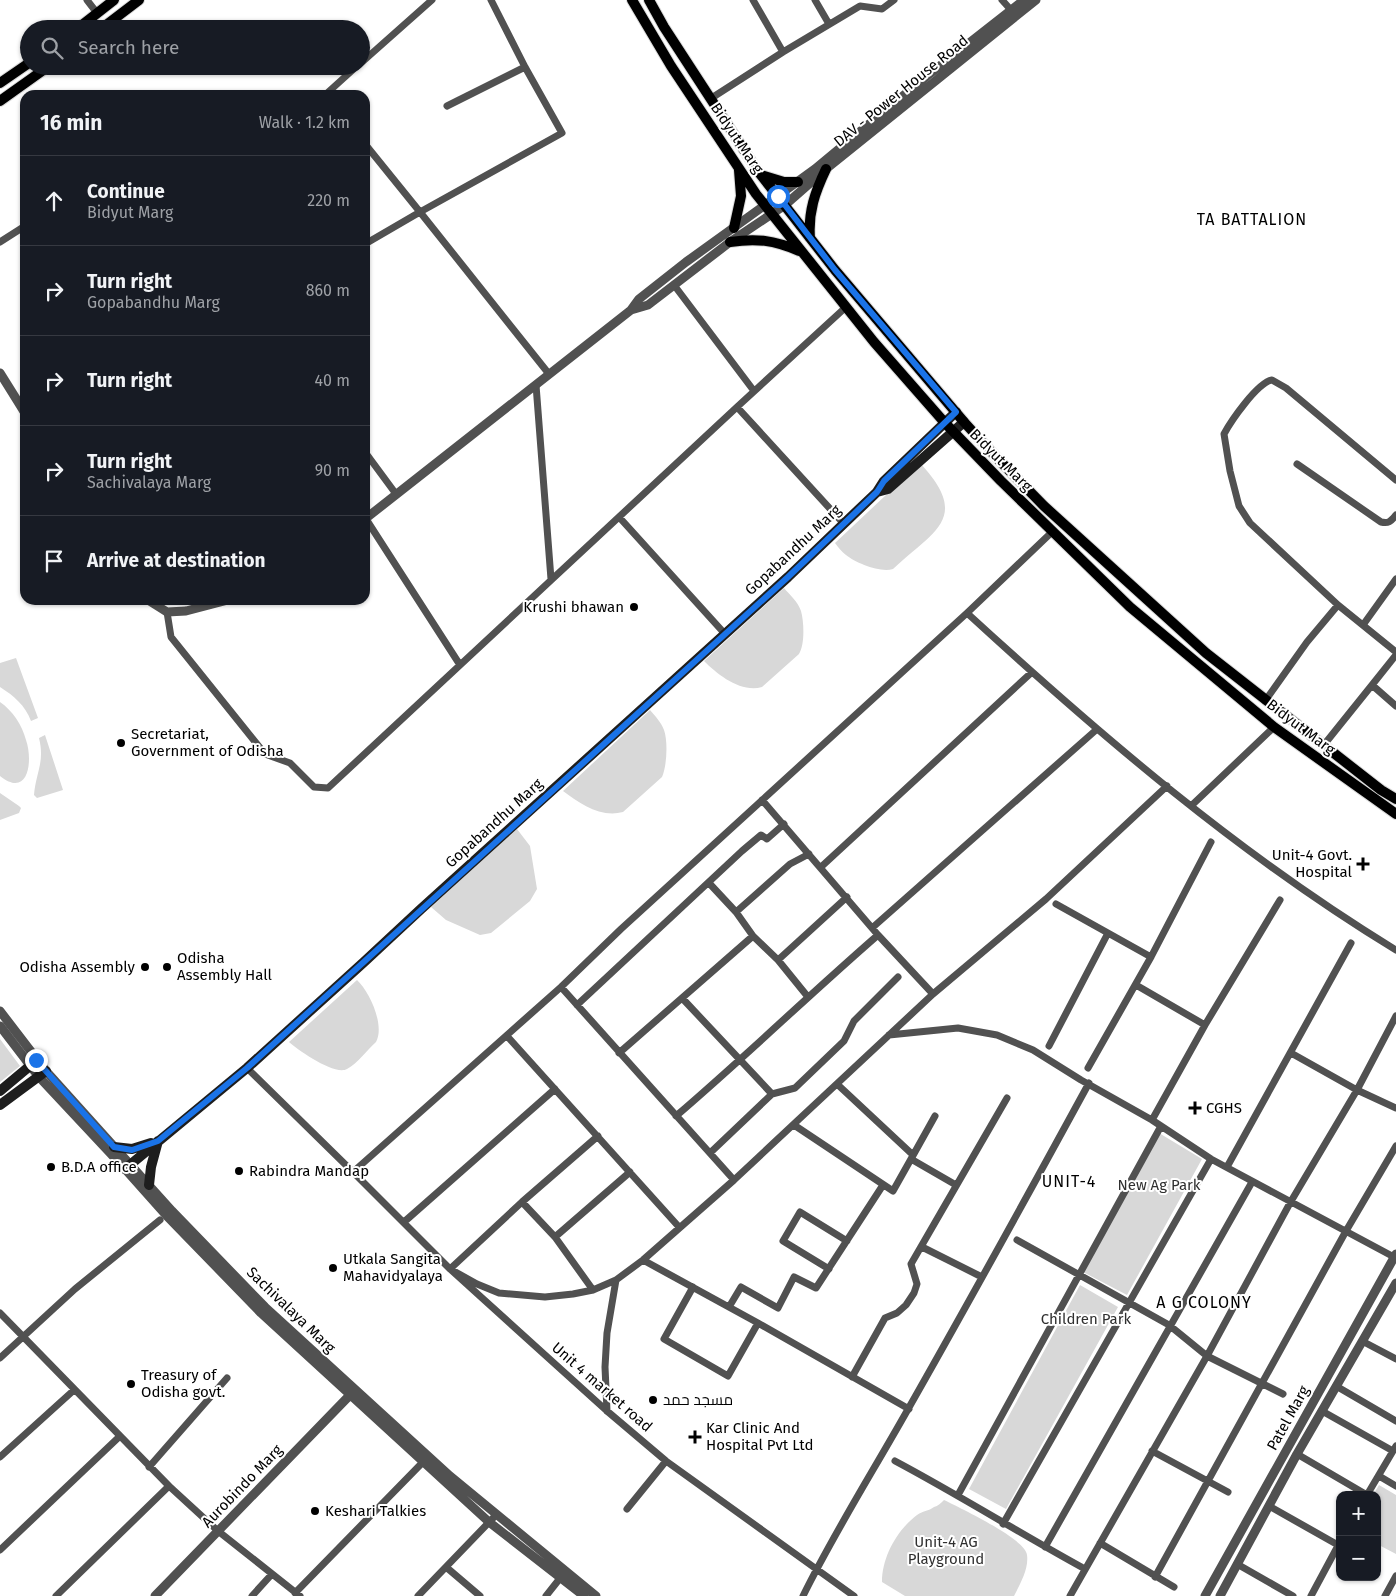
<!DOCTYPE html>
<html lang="en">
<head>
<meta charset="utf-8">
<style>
  :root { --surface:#171b24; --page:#20242c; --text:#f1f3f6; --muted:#9ea1a6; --line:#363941 }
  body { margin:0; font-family:"Fira Sans",Cairo,sans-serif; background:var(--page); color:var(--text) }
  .controls { position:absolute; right:15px; bottom:15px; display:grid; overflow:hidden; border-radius:10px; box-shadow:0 1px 4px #0004 }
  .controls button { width:45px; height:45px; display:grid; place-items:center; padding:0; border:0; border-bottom:1px solid var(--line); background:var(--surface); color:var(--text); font:25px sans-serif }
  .stop { position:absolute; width:15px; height:15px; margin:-11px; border:4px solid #1a73e8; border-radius:50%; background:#fff }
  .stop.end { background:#1a73e8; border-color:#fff; box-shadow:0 1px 5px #0008 }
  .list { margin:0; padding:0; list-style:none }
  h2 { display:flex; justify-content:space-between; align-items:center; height:65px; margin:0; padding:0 20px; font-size:21px }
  h2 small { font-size:16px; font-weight:400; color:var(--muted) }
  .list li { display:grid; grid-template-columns:32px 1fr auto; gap:15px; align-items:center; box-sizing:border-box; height:90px; padding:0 20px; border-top:1px solid var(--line) }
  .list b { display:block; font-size:19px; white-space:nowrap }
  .list p { margin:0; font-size:16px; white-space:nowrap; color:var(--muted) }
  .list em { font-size:16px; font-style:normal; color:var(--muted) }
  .icon { flex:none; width:28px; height:28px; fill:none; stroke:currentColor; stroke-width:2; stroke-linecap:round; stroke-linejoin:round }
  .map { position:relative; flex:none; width:1396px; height:1596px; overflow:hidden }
  .search { position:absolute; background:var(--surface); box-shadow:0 1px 4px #0004; left:20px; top:20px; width:350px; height:55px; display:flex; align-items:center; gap:12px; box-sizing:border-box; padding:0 18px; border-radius:28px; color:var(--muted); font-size:19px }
  .panel { position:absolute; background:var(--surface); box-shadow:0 1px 4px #0004; left:20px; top:90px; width:350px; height:515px; border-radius:15px }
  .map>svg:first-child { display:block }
  .green { fill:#d8d8d8 }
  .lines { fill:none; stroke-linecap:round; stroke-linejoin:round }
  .primary-casing { stroke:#dbdbdb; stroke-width:12 }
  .minor { stroke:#515151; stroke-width:7 }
  .tertiary { stroke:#515151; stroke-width:9 }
  .secondary { stroke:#1e1e1e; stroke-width:10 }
  .primary { stroke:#000; stroke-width:10 }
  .route { stroke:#1a73e8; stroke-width:6 }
  .poi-dot { fill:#000; stroke:#fff; stroke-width:2 }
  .labels { text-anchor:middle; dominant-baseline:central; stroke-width:4; stroke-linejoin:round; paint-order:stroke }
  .street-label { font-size:15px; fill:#000; stroke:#fff }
  .poi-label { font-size:15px; fill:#000; stroke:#fff; text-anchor:start }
  .park-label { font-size:15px; fill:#2f2f2f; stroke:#fff }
  .neighbourhood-label { font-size:16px; letter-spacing:1px; fill:#000; stroke:#fff }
</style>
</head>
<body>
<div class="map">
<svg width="1396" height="1596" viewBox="0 0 1396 1596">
  <rect width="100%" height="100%" fill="#fff"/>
  <path class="green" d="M920 463C971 518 935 530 893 569 880 573 856 563 846 555 842 552 838 547 835 543Z
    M784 588C790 595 798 602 801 611 804 622 805 644 799 654L762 687C741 693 718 675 704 661Z
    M16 658 38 718 31 721C25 705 14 696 0 687V663Z
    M0 702C13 711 22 725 26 740 33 760 29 799 0 776Z
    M650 710C655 716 661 722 664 730 668 741 667 766 662 777L623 812C601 818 580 804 563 791Z
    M45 735 63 790 37 798 34 795C36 772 45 762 39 738Z
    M0 793 19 806 21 808 19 813 0 820Z
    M517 829 530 846 537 889 530 901 491 933 480 935 446 920 431 907Z
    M357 980C370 992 385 1026 376 1042 367 1050 358 1063 347 1069 335 1076 298 1050 289 1042Z
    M0 1039 20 1066 0 1082Z
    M1159 1133 1202 1159 1127 1295 1083 1272Z
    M1080 1285 1118 1307 1006 1509 969 1489Z
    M1379 1485 1396 1495V1554L1377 1544V1495H1373Z
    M944 1500C960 1508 1026 1539 1027 1555 1029 1569 1020 1584 1014 1596H905L882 1582C882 1557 897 1530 917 1515 922 1511 929 1511 934 1507 938 1506 941 1503 944 1500Z"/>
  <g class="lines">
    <g class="primary-casing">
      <path id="primary" d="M632 0 671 66 756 194 874 342 945 423 1001 481 1130 607 1274 727 1396 814
        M649 0 664 27 757 170 835 270 964 422 996 457 1044 506 1206 653 1381 790 1396 799
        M77 29 114 0
        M101 29 139 0
        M0 83 29 63
        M0 101 49 66
        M761 175 784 182H798
        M734 228 741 196 739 170
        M810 238C808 212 815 192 826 169
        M730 242C756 238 774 240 799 251"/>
    </g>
    <path class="minor" d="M87 0 97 13
      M491 0 525 67 562 133 420 212 549 374
      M753 0 783 52
      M815 0 829 24
      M1002 0 1011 10
      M361 63 432 0
      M325 95 357 66
      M710 99 783 52 860 6 882 9 894 0
      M447 106 525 67
      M365 144 420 212 365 244
      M0 242 25 226
      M674 285 754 391
      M536 385 551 579
      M365 452 396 494
      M1297 464 1381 522C1389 524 1391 521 1396 515
      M619 517 725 634
      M366 519 460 665
      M844 524 737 407 846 307
      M1338 605 1250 523 1239 506 1230 471 1224 434C1231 421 1257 383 1272 380L1286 388 1396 480
      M167 612 171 637 265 754 290 763 314 787 328 788 737 407
      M967 613C1101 736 1240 855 1396 950
      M1363 625 1396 579
      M1372 685 1396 655
      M1265 701 1307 642 1338 605 1396 652
      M1323 746 1372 685 1396 706
      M762 800 878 935 933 994
      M1191 806 1274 727
      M821 867 1031 673
      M709 883 736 912 753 936 778 960 808 997
      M1056 904 1151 957
      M736 912 790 864 809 854
      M872 928 1096 730
      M778 960 847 897
      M1136 985 1205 1025
      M561 987 734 1180
      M682 998 772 1094
      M577 1005 742 851 761 835 767 839 784 824
      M889 1035 958 1028 997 1035 1033 1050 1081 1080 1152 1120 1211 1159 1394 1257
      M507 1036 679 1227
      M1049 1046 1108 933
      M619 1053 753 936
      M1291 1053 1357 1090 1396 1108
      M247 1068 353 1172 561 987 621 929 967 613 1052 532
      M1088 1068 1151 957 1211 842
      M837 1084 913 1155
      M676 1116C745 1057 810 994 878 935
      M1152 1120 1205 1025 1280 900
      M794 1125 893 1191 911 1159 956 1185
      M598 1136 522 1202 450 1269 477 1284 499 1293 545 1297 573 1294 593 1290 616 1280 643 1260 734 1180 933 994 1046 899 1167 786
      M710 1153 772 1094 795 1088 844 1041 854 1021 898 977
      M911 1159 935 1116
      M1227 1167 1351 943
      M353 1172 450 1269 607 1411 666 1461 854 1596
      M522 1202 555 1237
      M404 1222 555 1089
      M1017 1240 1169 1325 1207 1356 1283 1394
      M922 1247 982 1277
      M643 1260 758 1323 909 1409
      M829 1269 783 1241 800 1212 847 1241
      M693 1287 664 1339 728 1376 758 1323
      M593 1290 555 1237 630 1172
      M729 1307 741 1287 778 1308 794 1277 816 1288 883 1185
      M0 1313 169 1486 218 1531 300 1596
      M1362 1341 1396 1359
      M0 1358 75 1289 160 1220
      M852 1377 885 1318 897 1313 906 1305 914 1293 917 1284 911 1264 1007 1098
      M1336 1386 1396 1421
      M607 1411 605 1367 607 1333 616 1280
      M1322 1411 1393 1451
      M1152 1451 1228 1492
      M1297 1454 1367 1495
      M0 1457 74 1390
      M895 1461C959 1495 1021 1534 1085 1569
      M149 1467 227 1378
      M1379 1476 1396 1486
      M958 1495 1161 1126
      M1367 1495 1396 1446
      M1269 1506 1338 1545
      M627 1509 666 1461
      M1003 1524 1211 1159
      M1100 1543 1174 1587
      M1045 1547 1252 1182
      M0 1550 119 1437
      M1237 1564 1293 1596
      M446 1567 480 1596
      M1155 1577 1346 1231 1396 1146
      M295 1593 423 1462
      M56 1596 169 1486
      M252 1596 272 1574
      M418 1596 496 1515
      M546 1596 561 1577
      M803 1596C834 1533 872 1473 907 1411 969 1302 1029 1193 1089 1083
      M1070 1596 1207 1356 1290 1203 1357 1090 1396 1016
      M1311 1596 1340 1542
      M1385 1596 1396 1576"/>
    <path class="tertiary" d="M631 310 648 305 730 242 785 205 826 169 1036 0
      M0 373 25 413
      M365 519 631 310 639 299 686 262 815 169 927 76 1024 0
      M148 600 167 612 186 611 228 600
      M0 1011 46 1071 172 1211 265 1307 450 1476 596 1596
      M0 1026 39 1077 125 1169 166 1215 261 1313 489 1522 584 1596
      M155 1596 350 1395
      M1205 1596 1396 1254
      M1220 1596 1297 1454 1396 1283"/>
    <path class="secondary" d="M877 492 888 489 964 422
      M0 1091 37 1060
      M0 1105 46 1071
      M114 1147 132 1149 151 1143
      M125 1169 247 1068 364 962 421 909 788 577 877 492 884 481 956 412
      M149 1185 151 1167 158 1141"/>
    <use href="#primary" class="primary"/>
  </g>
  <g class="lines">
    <path class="route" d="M36 1060 114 1147 132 1150 158 1141 247 1068 788 577 877 492 884 481 956 412 835 270 778 196"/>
  </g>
  <g class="poi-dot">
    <circle cx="634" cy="607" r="5"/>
    <circle cx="121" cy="743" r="5"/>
    <path d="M1360.5 856.5h5v5h5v5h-5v5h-5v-5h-5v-5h5z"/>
    <circle cx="145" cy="967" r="5"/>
    <circle cx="167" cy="967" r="5"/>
    <path d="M1192.5 1100.5h5v5h5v5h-5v5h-5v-5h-5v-5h5z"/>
    <circle cx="51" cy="1167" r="5"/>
    <circle cx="239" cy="1171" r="5"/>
    <circle cx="333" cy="1268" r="5"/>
    <circle cx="131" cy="1384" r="5"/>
    <circle cx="653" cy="1400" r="5"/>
    <path d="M692.5 1429.5h5v5h5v5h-5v5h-5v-5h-5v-5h5z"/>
    <circle cx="315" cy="1511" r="5"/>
  </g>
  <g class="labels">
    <g class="street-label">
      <text transform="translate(901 91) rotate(-39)">DAV - Power House Road</text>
      <text transform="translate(737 138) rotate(56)">Bidyut Marg</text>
      <text transform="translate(1001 460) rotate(45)">Bidyut Marg</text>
      <text transform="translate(793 550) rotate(-43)">Gopabandhu Marg</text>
      <text transform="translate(1301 727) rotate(37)">Bidyut Marg</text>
      <text transform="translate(494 823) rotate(-42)">Gopabandhu Marg</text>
      <text transform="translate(291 1310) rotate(44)">Sachivalaya Marg</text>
      <text transform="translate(602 1387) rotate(41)">Unit 4 market road</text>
      <text transform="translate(1288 1418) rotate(-61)">Patel Marg</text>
      <text transform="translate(242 1486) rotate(-46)">Aurobindo Marg</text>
    </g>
    <g class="poi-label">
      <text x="624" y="607" text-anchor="end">Krushi bhawan</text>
      <text x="131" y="734">Secretariat,<tspan x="131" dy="17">Government of Odisha</tspan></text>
      <text x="1352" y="855" text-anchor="end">Unit-4 Govt.<tspan x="1352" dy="17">Hospital</tspan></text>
      <text x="177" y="958">Odisha<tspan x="177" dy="17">Assembly Hall</tspan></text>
      <text x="135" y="967" text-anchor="end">Odisha Assembly</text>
      <text x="1206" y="1108">CGHS</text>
      <text x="61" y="1167">B.D.A office</text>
      <text x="249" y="1171">Rabindra Mandap</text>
      <text x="343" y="1259">Utkala Sangita<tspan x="343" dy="17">Mahavidyalaya</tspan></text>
      <text x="141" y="1375">Treasury of<tspan x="141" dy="17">Odisha govt.</tspan></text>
      <text x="663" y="1400">مسجد حمد</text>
      <text x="706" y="1428">Kar Clinic And<tspan x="706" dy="17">Hospital Pvt Ltd</tspan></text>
      <text x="325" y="1511">Keshari Talkies</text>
    </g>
    <g class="park-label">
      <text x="1159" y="1185">New Ag Park</text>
      <text x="1086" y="1319">Children Park</text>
      <text x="946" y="1542">Unit-4 AG<tspan x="946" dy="17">Playground</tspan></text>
    </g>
    <g class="neighbourhood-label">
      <text x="1252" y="219">TA BATTALION</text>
      <text x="1069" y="1181">UNIT-4</text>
      <text x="1204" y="1302">A G COLONY</text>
    </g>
  </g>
</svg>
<div class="controls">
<button>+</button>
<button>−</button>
</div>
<div class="stop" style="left:778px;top:196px"></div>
<div class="stop end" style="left:36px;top:1060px"></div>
<div class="search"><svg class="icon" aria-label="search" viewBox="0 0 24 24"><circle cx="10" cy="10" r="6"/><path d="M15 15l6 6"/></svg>Search here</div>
<section class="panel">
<h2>16 min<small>Walk · 1.2 km</small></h2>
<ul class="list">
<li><svg class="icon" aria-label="ahead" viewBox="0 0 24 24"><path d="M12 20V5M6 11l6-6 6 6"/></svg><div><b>Continue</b><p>Bidyut Marg</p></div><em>220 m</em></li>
<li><svg class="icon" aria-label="right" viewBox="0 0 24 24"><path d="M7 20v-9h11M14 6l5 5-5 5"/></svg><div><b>Turn right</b><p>Gopabandhu Marg</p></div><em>860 m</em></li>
<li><svg class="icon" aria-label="right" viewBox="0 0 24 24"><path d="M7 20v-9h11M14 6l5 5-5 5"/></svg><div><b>Turn right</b></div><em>40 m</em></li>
<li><svg class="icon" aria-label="right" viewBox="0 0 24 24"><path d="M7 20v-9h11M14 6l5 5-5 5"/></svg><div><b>Turn right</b><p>Sachivalaya Marg</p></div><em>90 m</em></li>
<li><svg class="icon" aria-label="arrive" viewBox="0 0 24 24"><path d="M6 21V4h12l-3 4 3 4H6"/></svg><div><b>Arrive at destination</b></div></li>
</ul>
</section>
</div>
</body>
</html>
